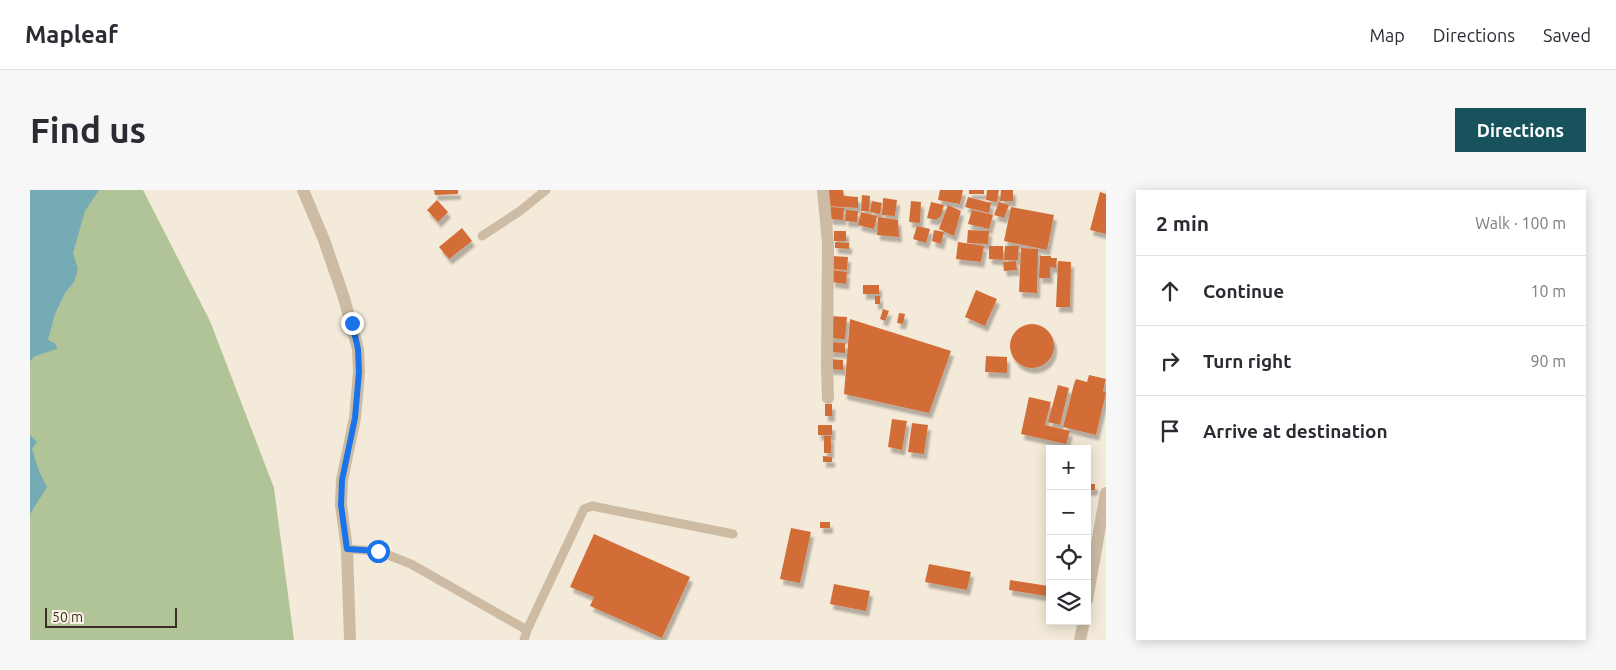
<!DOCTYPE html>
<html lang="en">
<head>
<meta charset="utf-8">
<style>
  :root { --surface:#fff; --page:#f7f7f7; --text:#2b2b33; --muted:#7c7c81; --line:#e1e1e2; --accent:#18525d }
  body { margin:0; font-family:Ubuntu,sans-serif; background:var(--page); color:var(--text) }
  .controls { position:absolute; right:15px; bottom:15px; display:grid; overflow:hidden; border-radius:0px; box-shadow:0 2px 12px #0003 }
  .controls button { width:45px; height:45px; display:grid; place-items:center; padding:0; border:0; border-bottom:1px solid var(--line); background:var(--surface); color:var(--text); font:25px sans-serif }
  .scale { position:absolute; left:15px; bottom:12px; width:132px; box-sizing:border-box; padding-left:5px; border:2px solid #382e26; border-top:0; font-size:14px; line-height:18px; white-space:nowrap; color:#382e26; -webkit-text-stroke:4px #fbf3e6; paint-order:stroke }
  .stop { position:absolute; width:15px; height:15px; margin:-11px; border:4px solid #1a73e8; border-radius:50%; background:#fff }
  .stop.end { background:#1a73e8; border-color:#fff; box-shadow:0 1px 5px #0008 }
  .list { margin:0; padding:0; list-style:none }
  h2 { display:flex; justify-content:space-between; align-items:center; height:65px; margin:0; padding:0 20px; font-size:21px }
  h2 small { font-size:16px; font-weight:400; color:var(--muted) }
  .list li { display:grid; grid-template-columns:32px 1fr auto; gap:15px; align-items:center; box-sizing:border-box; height:70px; padding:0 20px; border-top:1px solid var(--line) }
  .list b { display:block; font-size:19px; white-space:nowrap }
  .list em { font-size:16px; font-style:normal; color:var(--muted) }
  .icon { flex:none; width:28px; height:28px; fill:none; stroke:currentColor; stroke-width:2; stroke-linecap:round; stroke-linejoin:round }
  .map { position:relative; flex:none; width:1076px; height:450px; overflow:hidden; border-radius:0px }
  header { display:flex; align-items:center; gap:30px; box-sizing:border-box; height:70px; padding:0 25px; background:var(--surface); border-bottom:1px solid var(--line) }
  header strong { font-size:24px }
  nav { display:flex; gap:28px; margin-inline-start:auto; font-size:18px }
  .intro { display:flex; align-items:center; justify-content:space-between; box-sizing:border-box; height:120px; padding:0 30px }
  h1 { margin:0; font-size:35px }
  .button { padding:12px 22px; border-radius:0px; background:var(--accent); color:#fff; font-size:18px; font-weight:700 }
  main { display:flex; gap:30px; padding:0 30px }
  aside { flex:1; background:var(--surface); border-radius:0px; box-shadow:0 2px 12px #0003 }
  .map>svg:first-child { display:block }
  .green { fill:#b1c498 }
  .water { fill:#75abb4 }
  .building { fill:#d26d39; filter:url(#shadow) }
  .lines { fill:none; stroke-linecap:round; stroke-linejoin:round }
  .service { stroke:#cdbba4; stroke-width:9 }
  .minor { stroke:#cdbba4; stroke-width:12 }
  .tertiary { stroke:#cdbba4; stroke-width:12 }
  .route { stroke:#1a73e8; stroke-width:6 }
</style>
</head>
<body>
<header>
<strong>Mapleaf</strong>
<nav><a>Map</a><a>Directions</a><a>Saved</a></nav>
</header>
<div class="intro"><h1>Find us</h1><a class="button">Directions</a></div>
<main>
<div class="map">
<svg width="1076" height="450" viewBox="0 0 1076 450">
  <defs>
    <filter id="shadow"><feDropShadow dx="3" dy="5.5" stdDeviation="1" flood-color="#0004"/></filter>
  </defs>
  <rect width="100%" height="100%" fill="#f4ead9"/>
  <path class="green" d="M0 0H113L180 131 244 298 264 450H0Z"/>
  <path class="water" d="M0 0H69L55 21 43 63 48 79 44 92 35 103 25 124 18 150 26 154 27 159 5 166 0 171Z
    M0 245 7 252 2 259 9 281 17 297 0 324Z"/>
  <path class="building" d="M404 0H428V4L405 5Z
    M798 0H813L814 6 828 7V18L797 16Z
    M910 0H933L930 14 908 10Z
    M939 0H954V4H939Z
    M957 0H969L967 12 956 10Z
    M971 0H983V11H970Z
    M1070 2 1076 4V44L1060 40Z
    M832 5 840 6 839 21H831Z
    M938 7 961 13 959 23 935 17Z
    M853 8 867 10 865 26 852 25Z
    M407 10 418 22 408 32 397 20Z
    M842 11 852 13 850 24 840 22Z
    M881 11 891 12 890 33 879 32Z
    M901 12 914 15 911 26 906 30 897 28Z
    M969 12 979 15 974 28 964 25Z
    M918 15 931 21 924 46 909 39Z
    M800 17 814 18 813 30 799 29Z
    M981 17 1024 25 1017 60 974 51Z
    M816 20 828 21 827 32 815 31Z
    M942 20 963 25 959 39 938 34Z
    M831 22 847 26 844 39 828 35Z
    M848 27 868 30 869 47 847 45Z
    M887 36 900 39 896 53 883 49Z
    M432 38 442 51 419 69 409 57Z
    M904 40 914 42 911 54 902 51Z
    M938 40 959 41 958 54 937 53Z
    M804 41H816V51H804Z
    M805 52 819 53V59L805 58Z
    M928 52 954 56 951 72 926 69Z
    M959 56H973V70L959 69Z
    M975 56H989L988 70H974Z
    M991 58 1008 59 1007 103 989 102Z
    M802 66 818 67 817 80 801 79Z
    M1010 66H1021V68H1027L1026 78 1020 77V88H1009Z
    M986 71 987 80 974 81 973 72Z
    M1028 71 1041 72 1040 117H1026Z
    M803 80 817 82 816 94 802 92Z
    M833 95H849V104H833Z
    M946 100 967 109 955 136 935 127Z
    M845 106H850V114H845Z
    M853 119 859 121 855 131 850 129Z
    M869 123 875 124 873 134 867 133Z
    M799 126 817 127 815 149 798 148Z
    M820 129 921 161 899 223 814 204Z
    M980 156a22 22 0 1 1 44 0a22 22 0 1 1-44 0Z
    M800 152 815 153V163L799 162Z
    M956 166 977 167V183L955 182Z
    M799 169 813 170V180L799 179Z
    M1059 185 1076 189 1073 201 1076 203 1066 245 1033 237 1044 194 1046 189 1057 192Z
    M1028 195 1039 198 1030 235 1018 232Z
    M999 207 1021 212 1015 235 1040 241 1036 254 991 244Z
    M795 214H802V226H795Z
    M862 229 877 231 872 260 858 257Z
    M882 233 898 235 894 264 878 262Z
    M788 235H802V245H788Z
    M794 246H801V263H794Z
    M793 266 802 267V272H793Z
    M1057 294H1065V300H1057Z
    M790 332H800V338H790Z
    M761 338 781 342 770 393 750 389Z
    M564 344 660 387 632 448 560 416 564 407 540 397Z
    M899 374 941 382 937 400 895 392Z
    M980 390 1018 396 1016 406 979 400Z
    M804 394 840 401 836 421 800 414Z"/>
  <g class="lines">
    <path class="service" d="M452 46 490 21 516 0
      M317 359 348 361 381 374 497 440 494 450
      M497 440 554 319 562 316 703 344"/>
    <path class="minor" d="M793 0 798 54 797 176 798 208"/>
    <path class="tertiary" d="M273 0 294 50 314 108 328 159 329 182 325 228 312 290 311 315 317 359 320 450
      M1057 410 1076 303
      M1050 450 1054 431"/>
  </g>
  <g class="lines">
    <path class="route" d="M322 133 328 159 329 182 325 228 312 290 311 315 317 359 348 361"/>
  </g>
</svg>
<div class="controls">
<button>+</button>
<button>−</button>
<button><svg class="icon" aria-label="locate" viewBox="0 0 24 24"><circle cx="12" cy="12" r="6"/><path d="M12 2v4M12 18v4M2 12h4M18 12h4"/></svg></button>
<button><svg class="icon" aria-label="layers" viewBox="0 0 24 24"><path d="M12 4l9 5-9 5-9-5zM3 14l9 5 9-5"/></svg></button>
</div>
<div class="scale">50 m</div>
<div class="stop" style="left:348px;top:361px"></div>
<div class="stop end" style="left:322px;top:133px"></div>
</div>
<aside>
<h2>2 min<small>Walk · 100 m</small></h2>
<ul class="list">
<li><svg class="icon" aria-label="ahead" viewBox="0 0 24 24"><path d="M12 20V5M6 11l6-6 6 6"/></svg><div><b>Continue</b></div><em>10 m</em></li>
<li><svg class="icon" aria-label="right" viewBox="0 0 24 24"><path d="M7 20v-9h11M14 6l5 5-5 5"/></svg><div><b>Turn right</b></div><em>90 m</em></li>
<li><svg class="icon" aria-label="arrive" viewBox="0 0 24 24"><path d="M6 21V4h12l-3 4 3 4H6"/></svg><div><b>Arrive at destination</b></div></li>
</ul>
</aside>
</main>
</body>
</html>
